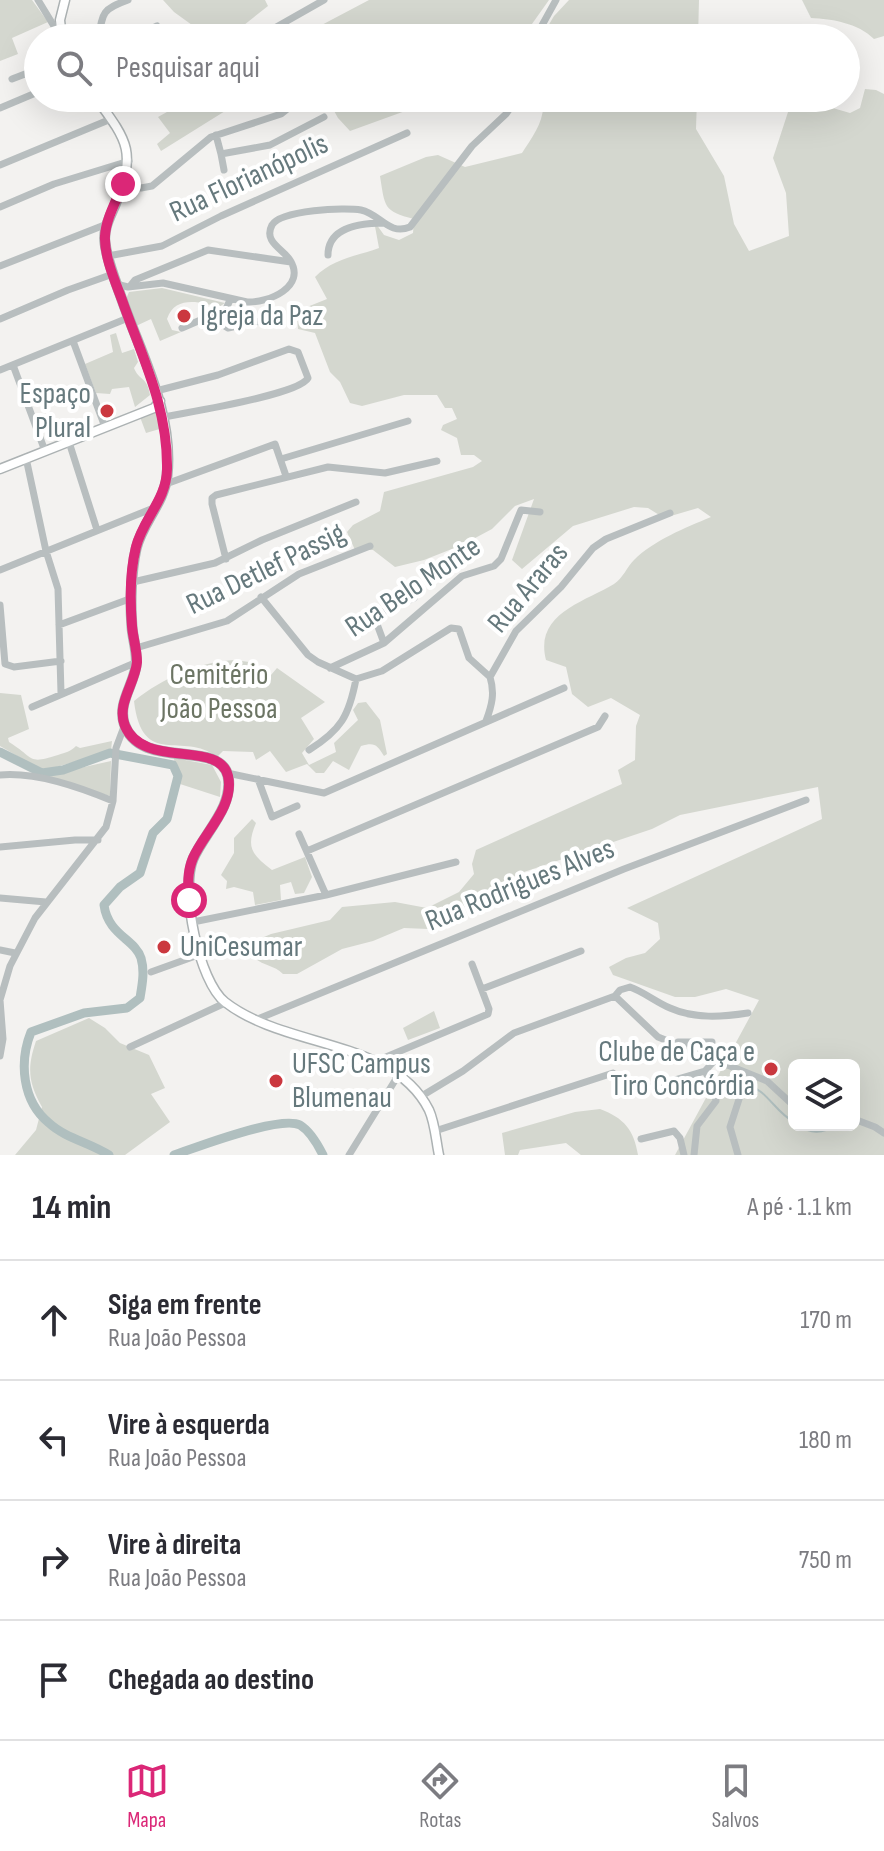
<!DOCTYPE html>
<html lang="pt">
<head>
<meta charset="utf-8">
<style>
  :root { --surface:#fff; --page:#f2f2f3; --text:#2b2b33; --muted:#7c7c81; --line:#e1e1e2; --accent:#db2777 }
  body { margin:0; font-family:"Sofia Sans Condensed",sans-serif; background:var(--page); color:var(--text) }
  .controls { position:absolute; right:24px; bottom:24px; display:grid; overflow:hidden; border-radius:12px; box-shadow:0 8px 32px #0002 }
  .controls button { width:72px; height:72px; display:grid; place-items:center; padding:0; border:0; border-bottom:2px solid var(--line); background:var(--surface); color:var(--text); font:40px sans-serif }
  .stop { position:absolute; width:24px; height:24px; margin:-18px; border:6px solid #db2777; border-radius:50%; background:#fff }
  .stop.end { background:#db2777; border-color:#fff; box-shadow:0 2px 8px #0008 }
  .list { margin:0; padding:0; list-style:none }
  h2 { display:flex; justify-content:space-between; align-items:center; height:104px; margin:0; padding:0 32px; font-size:34px }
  h2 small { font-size:26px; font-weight:400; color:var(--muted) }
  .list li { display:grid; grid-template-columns:52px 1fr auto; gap:24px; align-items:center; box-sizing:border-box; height:120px; padding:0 32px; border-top:2px solid var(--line) }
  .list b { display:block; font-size:30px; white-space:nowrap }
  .list p { margin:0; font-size:26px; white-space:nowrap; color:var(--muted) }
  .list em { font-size:26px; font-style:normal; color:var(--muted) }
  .icon { flex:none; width:44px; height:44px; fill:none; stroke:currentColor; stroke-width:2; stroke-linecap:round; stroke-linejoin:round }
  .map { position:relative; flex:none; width:884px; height:1155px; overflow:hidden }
  .search { position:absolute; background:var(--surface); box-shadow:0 8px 32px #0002; left:24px; right:24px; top:24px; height:88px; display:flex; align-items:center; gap:20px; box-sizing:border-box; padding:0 28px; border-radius:44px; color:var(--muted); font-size:30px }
  .sheet { height:584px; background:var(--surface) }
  nav { display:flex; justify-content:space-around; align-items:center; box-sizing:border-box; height:112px; border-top:2px solid var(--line); background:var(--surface); font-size:22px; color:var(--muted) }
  nav a { display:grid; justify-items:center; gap:4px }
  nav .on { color:var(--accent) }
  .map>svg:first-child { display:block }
  .green { fill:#d4d7cf; fill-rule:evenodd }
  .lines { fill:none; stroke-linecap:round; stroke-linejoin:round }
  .stream { stroke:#b0bfbf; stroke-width:2 }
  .river { stroke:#b0bfbf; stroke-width:9 }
  .major-casing { stroke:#acb2b3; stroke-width:11 }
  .minor { stroke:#b8bebf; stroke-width:7 }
  .major { stroke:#fff; stroke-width:8 }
  .route { stroke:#db2777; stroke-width:10 }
  .poi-dot { fill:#cb383f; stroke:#fff; stroke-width:3 }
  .labels { text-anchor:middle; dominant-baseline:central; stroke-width:8; stroke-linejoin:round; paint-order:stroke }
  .street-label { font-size:30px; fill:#66797d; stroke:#fff }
  .poi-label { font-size:30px; fill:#66797d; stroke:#fff; text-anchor:start }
  .park-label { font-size:30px; fill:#6c7564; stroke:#fff }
</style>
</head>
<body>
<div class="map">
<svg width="884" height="1155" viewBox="0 0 884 1155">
  <rect width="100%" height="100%" fill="#f3f2f0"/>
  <path class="green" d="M0 0H32L48 22 12 38 18 54 0 61Z
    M163 0H265L268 6 234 33 210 38 174 12Z
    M369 0H549L522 38 508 35 483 38 477 30 462 31 457 38H297Z
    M569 0H699L698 38H541L554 16Z
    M802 0H884V36L874 39C858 23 832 19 811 18Z
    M865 89 876 90 884 94V1155H675L759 1000 726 989 695 997H675L613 975 609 967 626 958 645 953 660 939 658 923 627 908 822 819 818 787 680 815 652 829 518 874 428 929 404 928 373 941 342 949 297 974H283C273 964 263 967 251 955L250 943 271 934 330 920 342 907 395 902 427 908 459 892 474 874 472 864 476 850 622 784 618 770 635 760 636 726 640 715 611 698 588 707 572 694 566 667 546 660C534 614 584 602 614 584 623 578 627 567 634 560 654 540 685 528 711 517L698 508 664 518 648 508 634 507 573 526 522 569 512 560 534 499 515 506 492 529 462 545 424 560 395 567 373 550H355L347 532 353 525 380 511 384 492 473 467 482 461 474 455H461L457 438 441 430 443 425 457 419 452 408H445L437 395H404L362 406 350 403 340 382 330 372 315 333 298 329 297 311 327 299 315 277C332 259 357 256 379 248L374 221 384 235 399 240 413 233 414 219C383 211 385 207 380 176L426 157 438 155 465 167 522 153C533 136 547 118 542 98H697L696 129 724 176 734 224 749 251 789 236 786 193 773 158 789 109 819 104 850 113 860 108ZM794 1065H854V1125H794Z
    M192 98H246L161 151 157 144 170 133 158 117Z
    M330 98H427L419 106 350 131 338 118 328 100Z
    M162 288 225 303 219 307C200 302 175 295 167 319L172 330 181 332 160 341 151 319 136 326 126 299 129 292Z
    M116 333 122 353 134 349 138 362 134 368C139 381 147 376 150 395L135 407 129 387 112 389 110 394 96 393 85 364 113 352 110 335Z
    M156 410 159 411 163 428 146 433 140 417Z
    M235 660 249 662 271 675 277 668 325 702 301 718 314 739 302 753 309 765 336 752 334 743 358 720 353 710 358 703 366 702 380 720 387 754 384 756C377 745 375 742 361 746L349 770 333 761 324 773H316L307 764 286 772 270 751 256 760 253 752 223 751 217 757C183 730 142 770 134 701 163 678 198 662 235 660Z
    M0 693 21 695 29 729 8 738 9 742C35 758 27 765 58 755 66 752 70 752 76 746L80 748 112 741 111 751 43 771 0 746Z
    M174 758 212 765 221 782 220 797 180 784C180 773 174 766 174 758Z
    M111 761 110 796 55 780 48 775Z
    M252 819 256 823C246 847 251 854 272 870L305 857 312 877 304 893 295 894 291 882 280 885 281 900 255 905 253 892 234 887 226 889 227 881 221 875 234 853V838Z
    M434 1011 440 1028 408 1040 403 1028Z
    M89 1018 105 1028 120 1043 149 1055 165 1088 151 1094 170 1122 125 1155H15L36 1130 42 1107C28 1082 27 1068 36 1041Z
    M600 1109C624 1118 634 1130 638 1155H581L566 1143 520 1150 518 1155H505L502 1133 575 1112Z"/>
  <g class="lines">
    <path class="stream" d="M747 1084C768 1091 775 1112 794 1122
      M854 1124H855
      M798 1125C812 1135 822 1133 837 1125"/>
    <path class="river" d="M0 752 42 773 63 770 110 753 173 765 178 776 167 819 153 833 140 873 120 887 104 905C108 935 135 939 141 958 145 972 142 985 140 998L127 1008 84 1013 31 1032C19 1062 22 1101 49 1123 65 1138 91 1143 109 1155
      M174 1155C197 1147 280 1115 300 1125 310 1131 318 1145 323 1155"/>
    <g class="major-casing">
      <path id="major" d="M62 38 60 20 65 0
        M96 98C129 143 136 152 115 205 110 217 103 229 105 243 107 260 114 277 120 294 140 353 174 412 167 476 164 503 142 523 136 549 131 572 130 603 132 627 133 641 138 653 136 666 133 686 118 703 124 723 139 772 219 738 228 776 234 807 204 833 193 859 180 890 199 982 225 1002 285 1049 393 1038 429 1110 435 1123 436 1141 439 1155
        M0 469 154 408 160 401"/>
    </g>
    <path class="minor" d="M38 0 60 36
      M99 38C102 12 103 9 128 0
      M142 38 143 33 157 26
      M257 38 324 0
      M535 38 556 0
      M12 79 38 69
      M101 105 114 98
      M0 108 38 92
      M216 135 221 154 270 145 324 117
      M221 154 224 170
      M0 165 111 119
      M123 184 141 188 152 186 211 137 281 114 301 98
      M0 207 54 184 129 161
      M328 255C328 226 363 223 384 223
      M108 256 162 246 221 216 407 133
      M0 266 107 224
      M116 284 128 287 163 283 247 302C268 303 307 287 290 260 283 249 263 242 272 225 281 210 345 207 361 210 380 214 389 236 410 227L472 146 506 114 517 98
      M131 285 135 280 208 250 291 262
      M219 312 223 325 228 328 261 321
      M0 319 68 290 113 274
      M182 328 226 309 230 300
      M73 341 105 427
      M13 365 45 451
      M0 370 128 318
      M156 391 218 375 289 349 298 352 308 378C299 395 188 412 164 417
      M69 442 97 530
      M26 458 46 551 58 589 61 693
      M281 459 408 421
      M166 484 275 444 286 476
      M226 559 212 504V498L216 495 328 467 385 473 437 461
      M0 570 156 507
      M133 582 215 563 262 540 356 502
      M261 597 308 655 318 662 356 679 382 671 451 628 459 629 469 658 490 677
      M0 605 5 664 14 667 61 661
      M59 625 132 598
      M384 643 374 616 414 598
      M136 648 227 621 299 574 370 546
      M330 668 384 643 462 576 494 566 501 559 521 510 540 512
      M490 677 516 631 561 587 593 548 606 539 670 513
      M32 707 137 662
      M486 721C492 705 495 693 490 677
      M309 750C341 730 349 716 356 679
      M227 773 324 793 564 688
      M0 775C37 772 79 787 113 801
      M258 779 272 817 297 806
      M299 834 326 895
      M0 847 75 840H98
      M307 851 598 727 605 716
      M0 898 46 902
      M193 922 326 895 456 862
      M0 950 15 953
      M151 972 201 954
      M482 989 581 951
      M615 996 620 990 630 987C644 992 656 1002 670 1008 694 1019 722 1017 748 1013
      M255 1020 624 869 806 800
      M678 1042H712
      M130 1047 225 1003
      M0 1056 3 1039 0 1000 10 966 35 918 106 827 113 801 116 748 125 724
      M379 1063 386 1057 488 1014 489 1009 472 964
      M637 1091 705 1071 715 1060
      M420 1097 463 1071 514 1033 615 996 658 1037 767 1081 794 1106
      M854 1119 875 1127 884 1133
      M435 1131 613 1073
      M641 1139 674 1131 680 1138 684 1155
      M349 1155 399 1074
      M694 1155 697 1126 716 1101 714 1088 705 1071
      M738 1155 730 1127 742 1090 743 1073"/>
    <use href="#major" class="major"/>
  </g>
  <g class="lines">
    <path class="route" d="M123 184C117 200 106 218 105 236 104 256 115 281 122 300 142 357 168 407 167 469 167 499 143 519 136 547 130 571 130 602 132 626 133 638 137 650 137 662 135 684 116 704 125 726 144 770 219 739 228 776 235 806 204 833 193 858 187 872 188 886 189 900"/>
  </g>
  <g class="poi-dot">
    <circle cx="184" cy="316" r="8"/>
    <circle cx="107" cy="411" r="8"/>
    <circle cx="164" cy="947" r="8"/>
    <circle cx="771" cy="1069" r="8"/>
    <circle cx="276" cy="1081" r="8"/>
  </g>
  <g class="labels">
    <g class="street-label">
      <text transform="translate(249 178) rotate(-25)">Rua Florianópolis</text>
      <text transform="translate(266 569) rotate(-26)">Rua Detlef Passig</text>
      <text transform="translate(413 587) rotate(-34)">Rua Belo Monte</text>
      <text transform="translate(528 588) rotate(-50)">Rua Araras</text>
      <text transform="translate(520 885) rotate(-22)">Rua Rodrigues Alves</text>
    </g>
    <g class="poi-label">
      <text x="200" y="316">Igreja da Paz</text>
      <text x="91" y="394" text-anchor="end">Espaço<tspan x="91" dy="34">Plural</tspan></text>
      <text x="180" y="947">UniCesumar</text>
      <text x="755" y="1052" text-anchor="end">Clube de Caça e<tspan x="755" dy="34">Tiro Concórdia</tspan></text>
      <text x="292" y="1064">UFSC Campus<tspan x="292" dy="34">Blumenau</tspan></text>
    </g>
    <g class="park-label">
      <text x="219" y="675">Cemitério<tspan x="219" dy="34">João Pessoa</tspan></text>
    </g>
  </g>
</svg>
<div class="controls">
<button><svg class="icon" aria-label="layers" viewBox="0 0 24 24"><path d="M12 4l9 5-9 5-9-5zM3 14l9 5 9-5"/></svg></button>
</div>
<div class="stop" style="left:189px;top:900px"></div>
<div class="stop end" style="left:123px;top:184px"></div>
<div class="search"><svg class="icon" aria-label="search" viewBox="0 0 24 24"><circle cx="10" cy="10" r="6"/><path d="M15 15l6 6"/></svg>Pesquisar aqui</div>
</div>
<section class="sheet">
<h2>14 min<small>A pé · 1.1 km</small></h2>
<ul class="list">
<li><svg class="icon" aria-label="ahead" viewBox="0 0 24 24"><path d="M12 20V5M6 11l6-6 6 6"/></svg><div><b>Siga em frente</b><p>Rua João Pessoa</p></div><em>170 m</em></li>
<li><svg class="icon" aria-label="left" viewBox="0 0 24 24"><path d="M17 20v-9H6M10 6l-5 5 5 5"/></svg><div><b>Vire à esquerda</b><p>Rua João Pessoa</p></div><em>180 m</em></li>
<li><svg class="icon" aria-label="right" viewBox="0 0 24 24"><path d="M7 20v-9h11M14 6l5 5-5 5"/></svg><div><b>Vire à direita</b><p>Rua João Pessoa</p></div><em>750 m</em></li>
<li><svg class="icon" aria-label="arrive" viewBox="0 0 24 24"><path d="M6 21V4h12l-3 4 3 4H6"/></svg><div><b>Chegada ao destino</b></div></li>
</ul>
</section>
<nav>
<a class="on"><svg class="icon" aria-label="map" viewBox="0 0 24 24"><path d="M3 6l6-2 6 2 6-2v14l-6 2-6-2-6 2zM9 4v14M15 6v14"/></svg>Mapa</a>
<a><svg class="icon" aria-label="directions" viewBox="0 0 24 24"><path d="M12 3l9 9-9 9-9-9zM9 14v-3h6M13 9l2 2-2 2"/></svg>Rotas</a>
<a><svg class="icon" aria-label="saved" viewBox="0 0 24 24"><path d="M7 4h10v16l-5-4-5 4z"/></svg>Salvos</a>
</nav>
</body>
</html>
